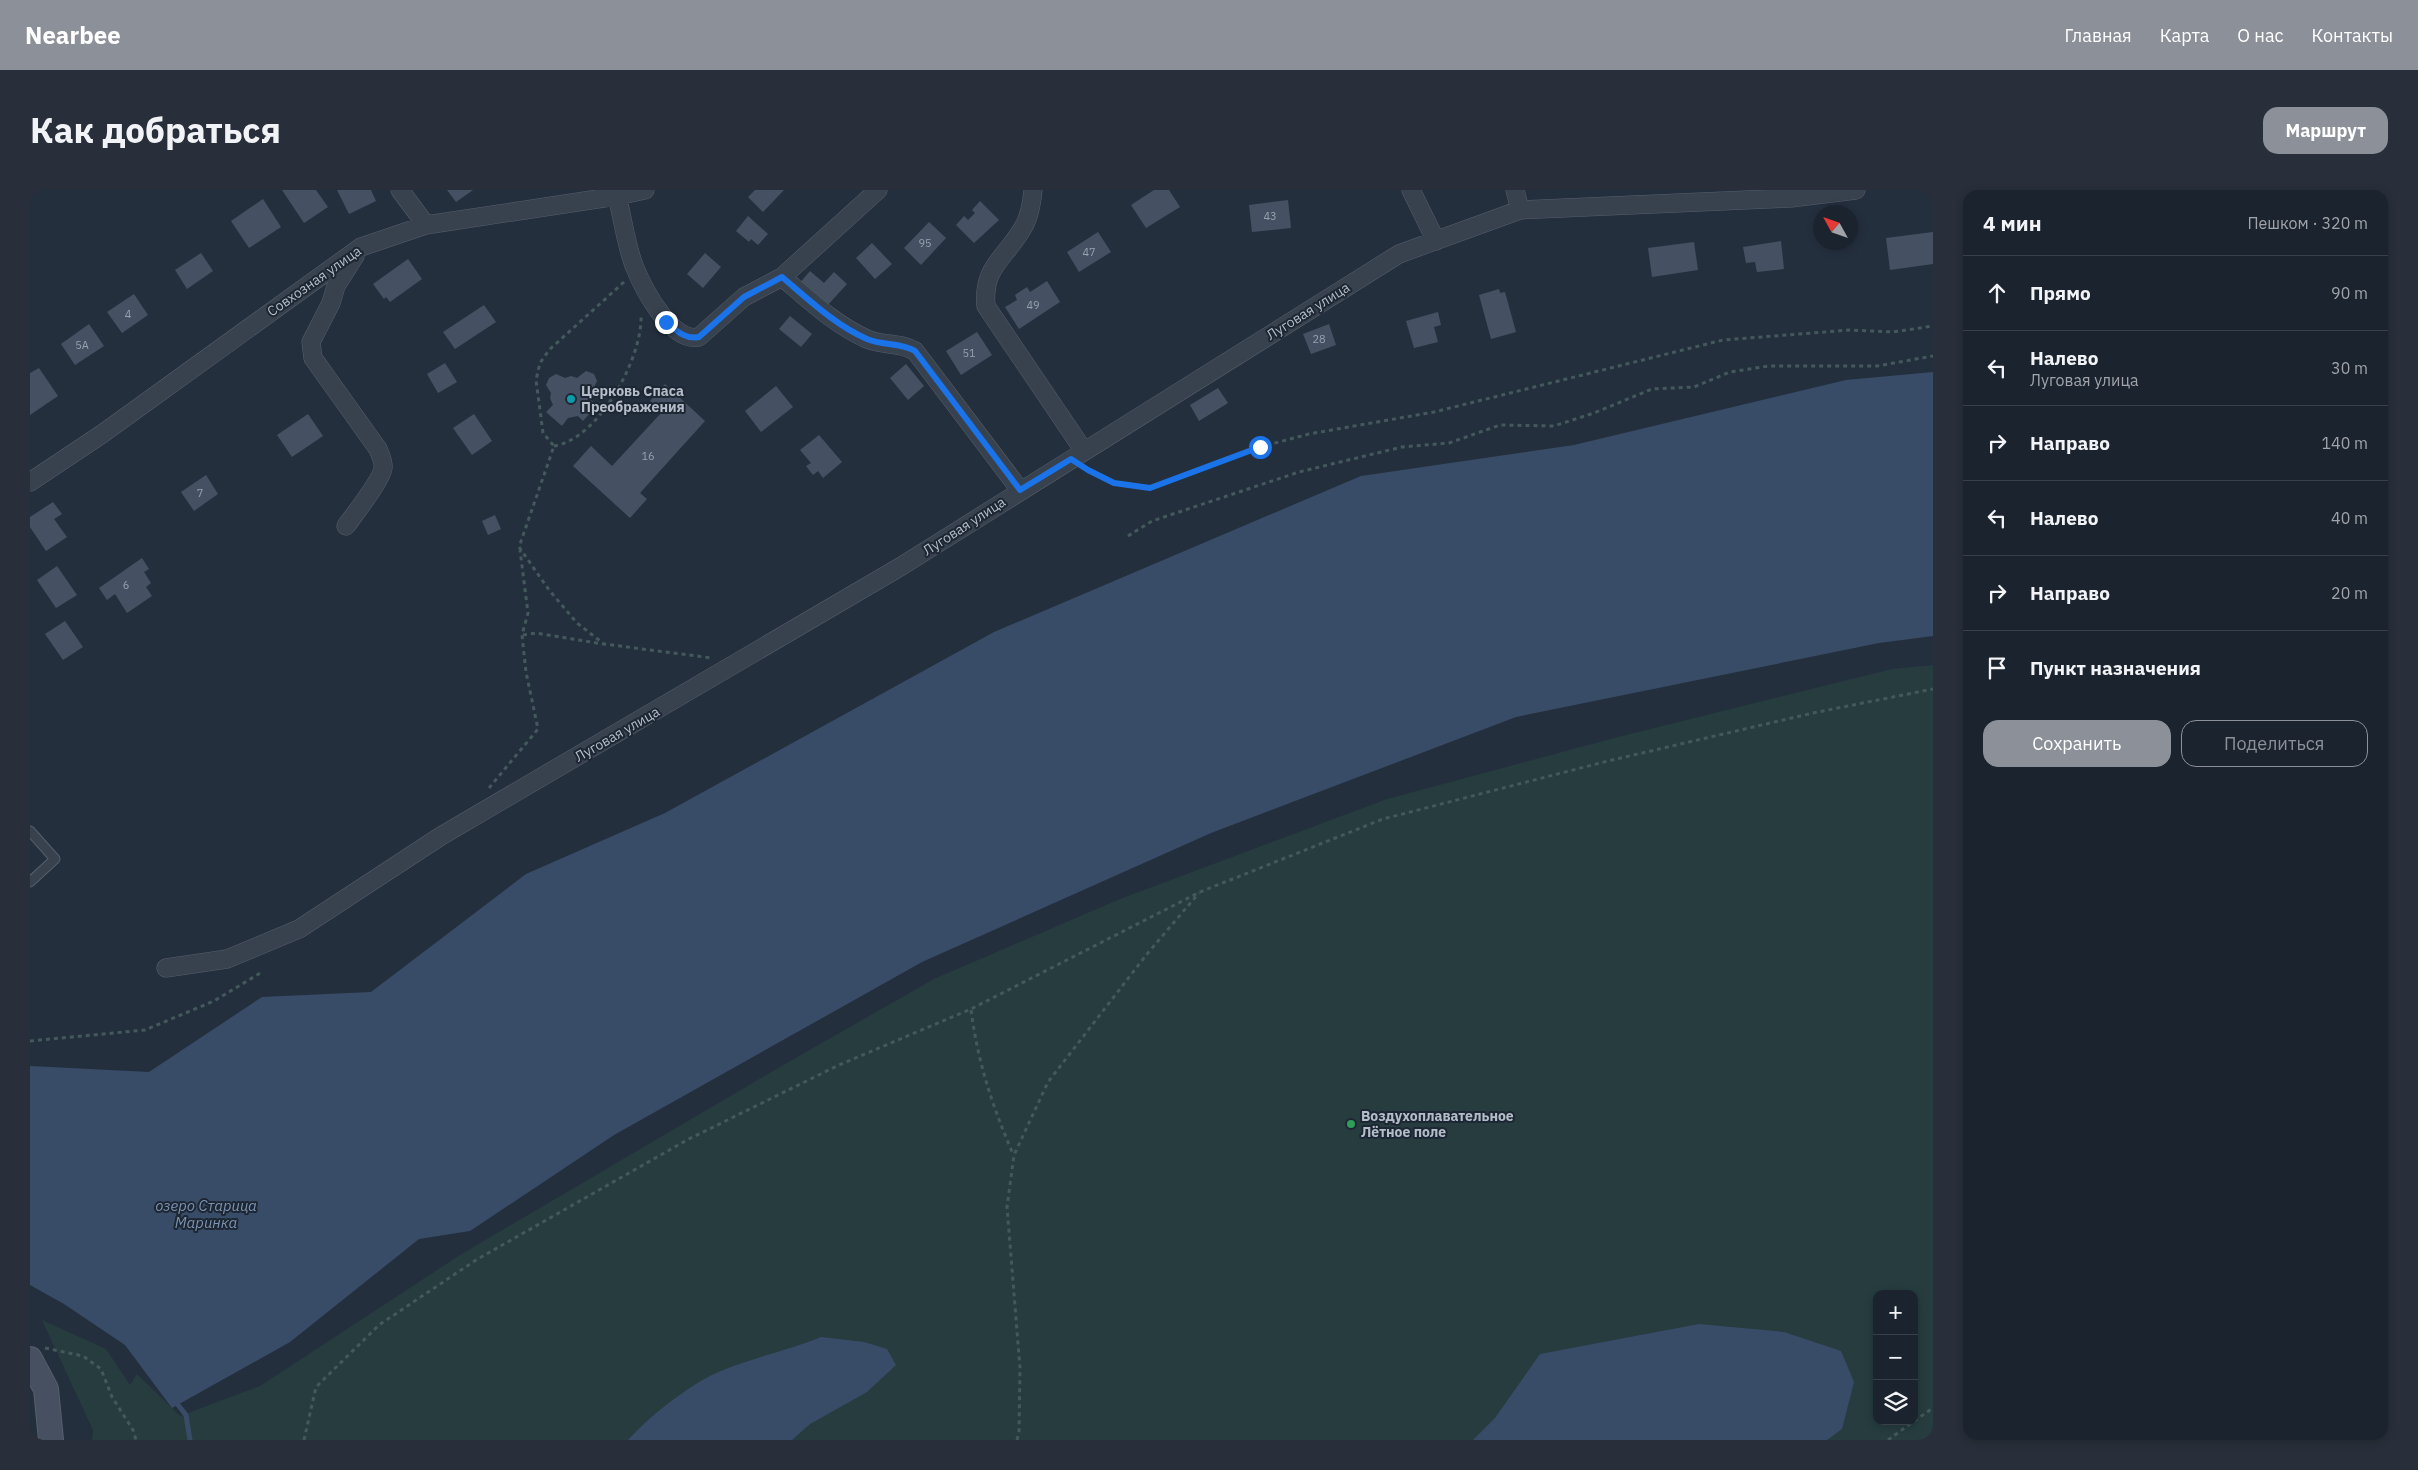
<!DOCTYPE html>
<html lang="ru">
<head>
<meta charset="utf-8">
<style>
  :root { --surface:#1b232e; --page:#282f3a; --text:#f1f3f6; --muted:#a0a4aa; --line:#39404a; --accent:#8c9099 }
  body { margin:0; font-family:"IBM Plex Sans",sans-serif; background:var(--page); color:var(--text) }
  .controls { position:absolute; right:15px; bottom:15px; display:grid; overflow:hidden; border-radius:10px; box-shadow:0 2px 8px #0003 }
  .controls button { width:45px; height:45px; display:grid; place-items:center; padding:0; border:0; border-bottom:1px solid var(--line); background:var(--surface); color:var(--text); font:25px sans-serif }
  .compass { position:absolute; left:1783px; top:15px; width:45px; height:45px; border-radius:50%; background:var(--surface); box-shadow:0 2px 8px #0003; rotate:310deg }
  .stop { position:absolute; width:15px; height:15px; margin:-11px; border:4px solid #1a73e8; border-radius:50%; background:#fff }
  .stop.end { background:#1a73e8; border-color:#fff; box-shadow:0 1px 5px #0008 }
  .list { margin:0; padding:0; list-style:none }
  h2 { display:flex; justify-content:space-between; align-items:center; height:65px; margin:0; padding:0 20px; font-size:21px }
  h2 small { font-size:16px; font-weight:400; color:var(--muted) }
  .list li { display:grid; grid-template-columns:32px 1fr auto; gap:15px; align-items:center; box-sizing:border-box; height:75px; padding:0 20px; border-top:1px solid var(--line) }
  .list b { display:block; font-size:19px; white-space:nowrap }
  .list p { margin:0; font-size:16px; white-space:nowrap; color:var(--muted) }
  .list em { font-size:16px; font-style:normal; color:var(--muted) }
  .actions { display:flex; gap:10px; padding:15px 20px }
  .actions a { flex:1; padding:11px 0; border:1px solid var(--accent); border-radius:15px; text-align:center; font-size:18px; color:var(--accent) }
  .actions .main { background:var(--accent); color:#fff }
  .icon { flex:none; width:28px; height:28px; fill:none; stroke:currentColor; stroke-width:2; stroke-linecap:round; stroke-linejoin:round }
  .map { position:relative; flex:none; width:1903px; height:1250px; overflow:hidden; border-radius:15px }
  header { display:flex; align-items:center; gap:30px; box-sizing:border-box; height:70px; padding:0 25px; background:var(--accent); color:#fff }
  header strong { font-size:24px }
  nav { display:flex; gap:28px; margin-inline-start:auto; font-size:18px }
  .intro { display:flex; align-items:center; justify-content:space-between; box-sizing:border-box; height:120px; padding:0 30px }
  h1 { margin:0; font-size:35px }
  .button { padding:12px 22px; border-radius:15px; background:var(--accent); color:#fff; font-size:18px; font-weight:700 }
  main { display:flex; gap:30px; padding:0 30px }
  aside { flex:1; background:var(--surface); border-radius:15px; box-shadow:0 2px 8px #0003 }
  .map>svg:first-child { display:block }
  .green { fill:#263c3f; fill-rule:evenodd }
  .water { fill:#394c67 }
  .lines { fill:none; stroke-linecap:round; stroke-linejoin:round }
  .stream { stroke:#394c67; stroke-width:5 }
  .building { fill:#455162 }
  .lane-casing { stroke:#565f6c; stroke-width:11 }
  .street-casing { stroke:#565f6c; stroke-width:19 }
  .secondary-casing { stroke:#565f6c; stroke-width:26 }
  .path { stroke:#44595c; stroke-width:3; stroke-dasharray:4 4; stroke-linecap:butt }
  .lane { stroke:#38414e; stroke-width:9 }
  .street { stroke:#38414e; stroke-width:18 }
  .secondary { stroke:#465061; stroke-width:24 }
  .route { stroke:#1a73e8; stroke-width:6 }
  .culture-dot { fill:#0f9aa8; stroke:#1d2633; stroke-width:2 }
  .leisure-dot { fill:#2e9e5b; stroke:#1d2633; stroke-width:2 }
  .labels { text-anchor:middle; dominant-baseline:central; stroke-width:4; stroke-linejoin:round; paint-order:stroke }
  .number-label { font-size:11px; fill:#98a1af }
  .street-label { font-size:14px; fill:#b4bcc9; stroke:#1d2633 }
  .poi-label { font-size:14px; font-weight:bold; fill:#b4bcc9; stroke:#1d2633; text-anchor:start }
  .water-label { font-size:15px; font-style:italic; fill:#7c92b1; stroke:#1d2633 }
</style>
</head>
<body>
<header>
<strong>Nearbee</strong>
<nav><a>Главная</a><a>Карта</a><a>О нас</a><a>Контакты</a></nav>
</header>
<div class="intro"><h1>Как добраться</h1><a class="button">Маршрут</a></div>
<main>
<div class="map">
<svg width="1903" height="1250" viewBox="0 0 1903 1250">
  <rect width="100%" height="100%" fill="#242f3e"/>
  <path class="green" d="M1903 475V1250H62L63 1240 12 1130 76 1159 100 1195 107 1184 150 1226 230 1196 430 1065 755 874 904 789 1090 709 1357 609 1588 547 1862 479ZM1847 1104H1884V1231H1847Z"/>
  <path class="water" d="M1903 182V446L1849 453 1486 527 1181 643 892 772 584 945 440 1041 389 1049 260 1152 142 1218 95 1155 34 1114 0 1095V876L119 882 232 807 341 802 496 684 635 623 964 442 1331 286 1544 255 1816 190Z
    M1669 1134 1754 1142 1811 1161 1824 1192 1812 1239 1797 1250H1443L1465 1228 1510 1164Z
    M791 1147 834 1152 857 1159 866 1175 837 1202 780 1234 762 1250H598C617 1229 642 1209 666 1194 699 1172 753 1163 791 1147Z"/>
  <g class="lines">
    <path class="stream" d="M145 1211 156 1225 160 1250"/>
  </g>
  <path class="building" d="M252 0H286L298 17 274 33Z
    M307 0H341L346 11 319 24Z
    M417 0H443L426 12Z
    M725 0H754L733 22 718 7Z
    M1124 0H1139L1150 17 1116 38 1101 15Z
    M233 9 251 37 219 58 201 31Z
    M1258 10 1261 38 1222 42 1219 15Z
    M950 11 969 30 944 53 926 35 934 26 938 30 945 23 942 20Z
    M718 26 738 44 728 55 721 49 719 52 706 41Z
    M899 32 916 48 891 75 874 58Z
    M1068 42 1081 62 1049 82 1037 62Z
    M1903 42V74L1860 80 1856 48Z
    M1751 51 1754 79 1727 82 1725 72 1716 73 1713 57Z
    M1664 52 1668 80 1622 87 1618 58Z
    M842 53 862 74 845 89 826 68Z
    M171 63 183 81 157 99 145 80Z
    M675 63 691 77 673 98 657 84Z
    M378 69 392 89 360 112 356 107 354 109 343 94Z
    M780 81 794 93 804 82 817 94 796 117 769 94Z
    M1017 91 1030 112 989 139 975 117 987 110 985 105 997 97 1000 102Z
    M1469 99 1470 103 1475 102 1486 142 1461 149 1449 105Z
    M104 104 118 125 92 143 77 122Z
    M454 115 466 132 425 159 413 142Z
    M1408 122 1411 135 1404 137 1408 152 1384 158 1376 131Z
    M760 126 782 144 771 157 749 139Z
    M59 134 74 156 45 175 31 154Z
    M1299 134 1306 155 1281 164 1273 144Z
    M947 142 962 165 931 185 916 161Z
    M415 173 427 192 408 203 397 184Z
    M876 174 894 196 878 210 860 188Z
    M9 178 28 206 0 225V183Z
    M556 181 564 184 567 191 561 203 562 211 567 215 553 231 548 226 538 228 532 236 516 222 523 215 520 208 521 203 516 195 519 188 526 184 535 188 541 186 547 188Z
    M635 194 675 231 610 303 617 309 600 328 543 276 561 256 582 276 632 222 620 211Z
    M746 196 763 217 731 242 715 221Z
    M1188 198 1198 213 1169 231 1160 215Z
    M278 224 293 246 262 267 247 245Z
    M444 224 462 251 442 265 423 238Z
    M789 245 812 272 793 288 788 281 783 285 776 276 781 273 770 260Z
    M176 285 188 304 164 321 151 302Z
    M23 312 32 324 24 329 37 347 16 361 0 337V327Z
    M465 325 471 339 458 345 452 331Z
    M112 368 119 379 114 382 121 393 116 397 122 406 97 423 85 404 77 410 69 398Z
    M27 376 47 405 26 418 7 390Z
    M35 431 53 457 33 470 15 444Z"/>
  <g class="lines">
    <g class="lane-casing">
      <path id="lane" d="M0 641 25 669 0 692"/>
    </g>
    <g class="street-casing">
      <path id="street" d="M370 0 396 35
        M1003 0C1002 11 1000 24 995 34 978 67 952 75 956 116L1054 261
        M1381 0 1406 51
        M1485 0 1490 20
        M587 6C593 29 596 56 605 78 614 100 642 153 669 147L714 107 752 87C778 109 805 135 837 149 853 156 870 152 885 161L990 300
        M752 87 848 0
        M0 292 72 244 331 57 396 35 587 6 615 0
        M316 336C324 325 352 289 353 278 354 272 350 264 348 259L283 168 281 152 301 113 306 96 325 66
        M136 778 197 769 269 739 411 646 870 377 1369 64 1490 20 1761 8 1826 0"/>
    </g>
    <g class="secondary-casing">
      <path id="secondary" d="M0 1169 16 1199 21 1250"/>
    </g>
    <path class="path" d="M594 92 519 160 510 173 506 190 513 243 524 256 489 357 519 400 547 433 574 454 682 468
      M524 256C569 249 613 167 611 125
      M1056 279 1084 293 1120 298 1230 257 1279 244 1404 222 1693 150 1820 140 1863 142 1903 136
      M1098 346 1122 331 1269 282 1372 257 1419 253 1470 235 1524 236 1564 223 1622 199 1664 197 1700 182 1739 176H1847L1903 166
      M493 445 506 443 573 454
      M459 598 508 539 496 482 492 445 498 423 490 360
      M941 820C948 873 962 915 983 964
      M0 851 115 840 184 811 232 782
      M15 1158 53 1166 71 1179 82 1207 103 1240 106 1250
      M1884 1231 1903 1218
      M274 1250 286 1197 349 1135 446 1070 657 950 809 875 941 819 1170 702 1353 629 1578 571 1783 523 1903 499
      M987 1250 989 1242 990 1178 977 1017 984 965 1018 892 1117 764 1169 703
      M1858 1250 1884 1231"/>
    <use href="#lane" class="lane"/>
    <use href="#street" class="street"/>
    <use href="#secondary" class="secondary"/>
  </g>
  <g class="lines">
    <path class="route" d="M636 132C646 140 655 150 669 147L714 107 752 87C778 109 805 135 837 149 853 156 870 152 885 161L990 300 1041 269 1058 280 1084 293 1120 298 1230 257"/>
  </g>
  <circle class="culture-dot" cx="541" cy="209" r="5"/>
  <circle class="leisure-dot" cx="1321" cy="934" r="5"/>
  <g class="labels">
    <g class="number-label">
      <text x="1240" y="26">43</text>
      <text x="895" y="53">95</text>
      <text x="1059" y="62">47</text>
      <text x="1003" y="115">49</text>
      <text x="98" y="124">4</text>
      <text x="1289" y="149">28</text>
      <text x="52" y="155">5А</text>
      <text x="939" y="163">51</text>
      <text x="618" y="266">16</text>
      <text x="170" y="303">7</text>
      <text x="96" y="395">6</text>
    </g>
    <g class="street-label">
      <text transform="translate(284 91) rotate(-35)">Совхозная улица</text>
      <text transform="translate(1278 121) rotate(-32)">Луговая улица</text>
      <text transform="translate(934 336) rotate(-33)">Луговая улица</text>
      <text transform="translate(587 544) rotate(-30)">Луговая улица</text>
    </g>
    <g class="poi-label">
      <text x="551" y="201">Церковь Спаса<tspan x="551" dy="16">Преображения</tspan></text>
      <text x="1331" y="926">Воздухоплавательное<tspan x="1331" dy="16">Лётное поле</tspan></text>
    </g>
    <g class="water-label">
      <text x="176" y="1015">озеро Старица<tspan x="176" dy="17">Маринка</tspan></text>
    </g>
  </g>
</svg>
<div class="controls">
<button>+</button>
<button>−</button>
<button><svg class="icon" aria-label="layers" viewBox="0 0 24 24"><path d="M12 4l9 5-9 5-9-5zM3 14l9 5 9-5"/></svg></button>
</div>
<svg class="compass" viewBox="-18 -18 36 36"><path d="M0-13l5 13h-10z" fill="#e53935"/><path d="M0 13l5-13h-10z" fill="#a0a4aa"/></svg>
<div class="stop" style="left:1230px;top:257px"></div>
<div class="stop end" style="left:636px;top:132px"></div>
</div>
<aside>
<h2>4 мин<small>Пешком · 320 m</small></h2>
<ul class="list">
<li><svg class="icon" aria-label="ahead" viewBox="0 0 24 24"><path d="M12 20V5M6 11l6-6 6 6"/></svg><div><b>Прямо</b></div><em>90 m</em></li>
<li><svg class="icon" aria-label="left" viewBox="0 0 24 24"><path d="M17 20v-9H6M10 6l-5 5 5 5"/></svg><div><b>Налево</b><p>Луговая улица</p></div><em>30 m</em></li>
<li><svg class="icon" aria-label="right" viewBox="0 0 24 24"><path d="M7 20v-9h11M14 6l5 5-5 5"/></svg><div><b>Направо</b></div><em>140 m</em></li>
<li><svg class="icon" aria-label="left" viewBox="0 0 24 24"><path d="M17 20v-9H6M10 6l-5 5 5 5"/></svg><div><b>Налево</b></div><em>40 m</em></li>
<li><svg class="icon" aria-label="right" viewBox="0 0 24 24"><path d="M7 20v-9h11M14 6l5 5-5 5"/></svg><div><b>Направо</b></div><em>20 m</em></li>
<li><svg class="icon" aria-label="arrive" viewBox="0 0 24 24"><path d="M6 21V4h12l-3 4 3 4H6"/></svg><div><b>Пункт назначения</b></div></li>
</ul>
<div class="actions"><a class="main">Сохранить</a><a>Поделиться</a></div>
</aside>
</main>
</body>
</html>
